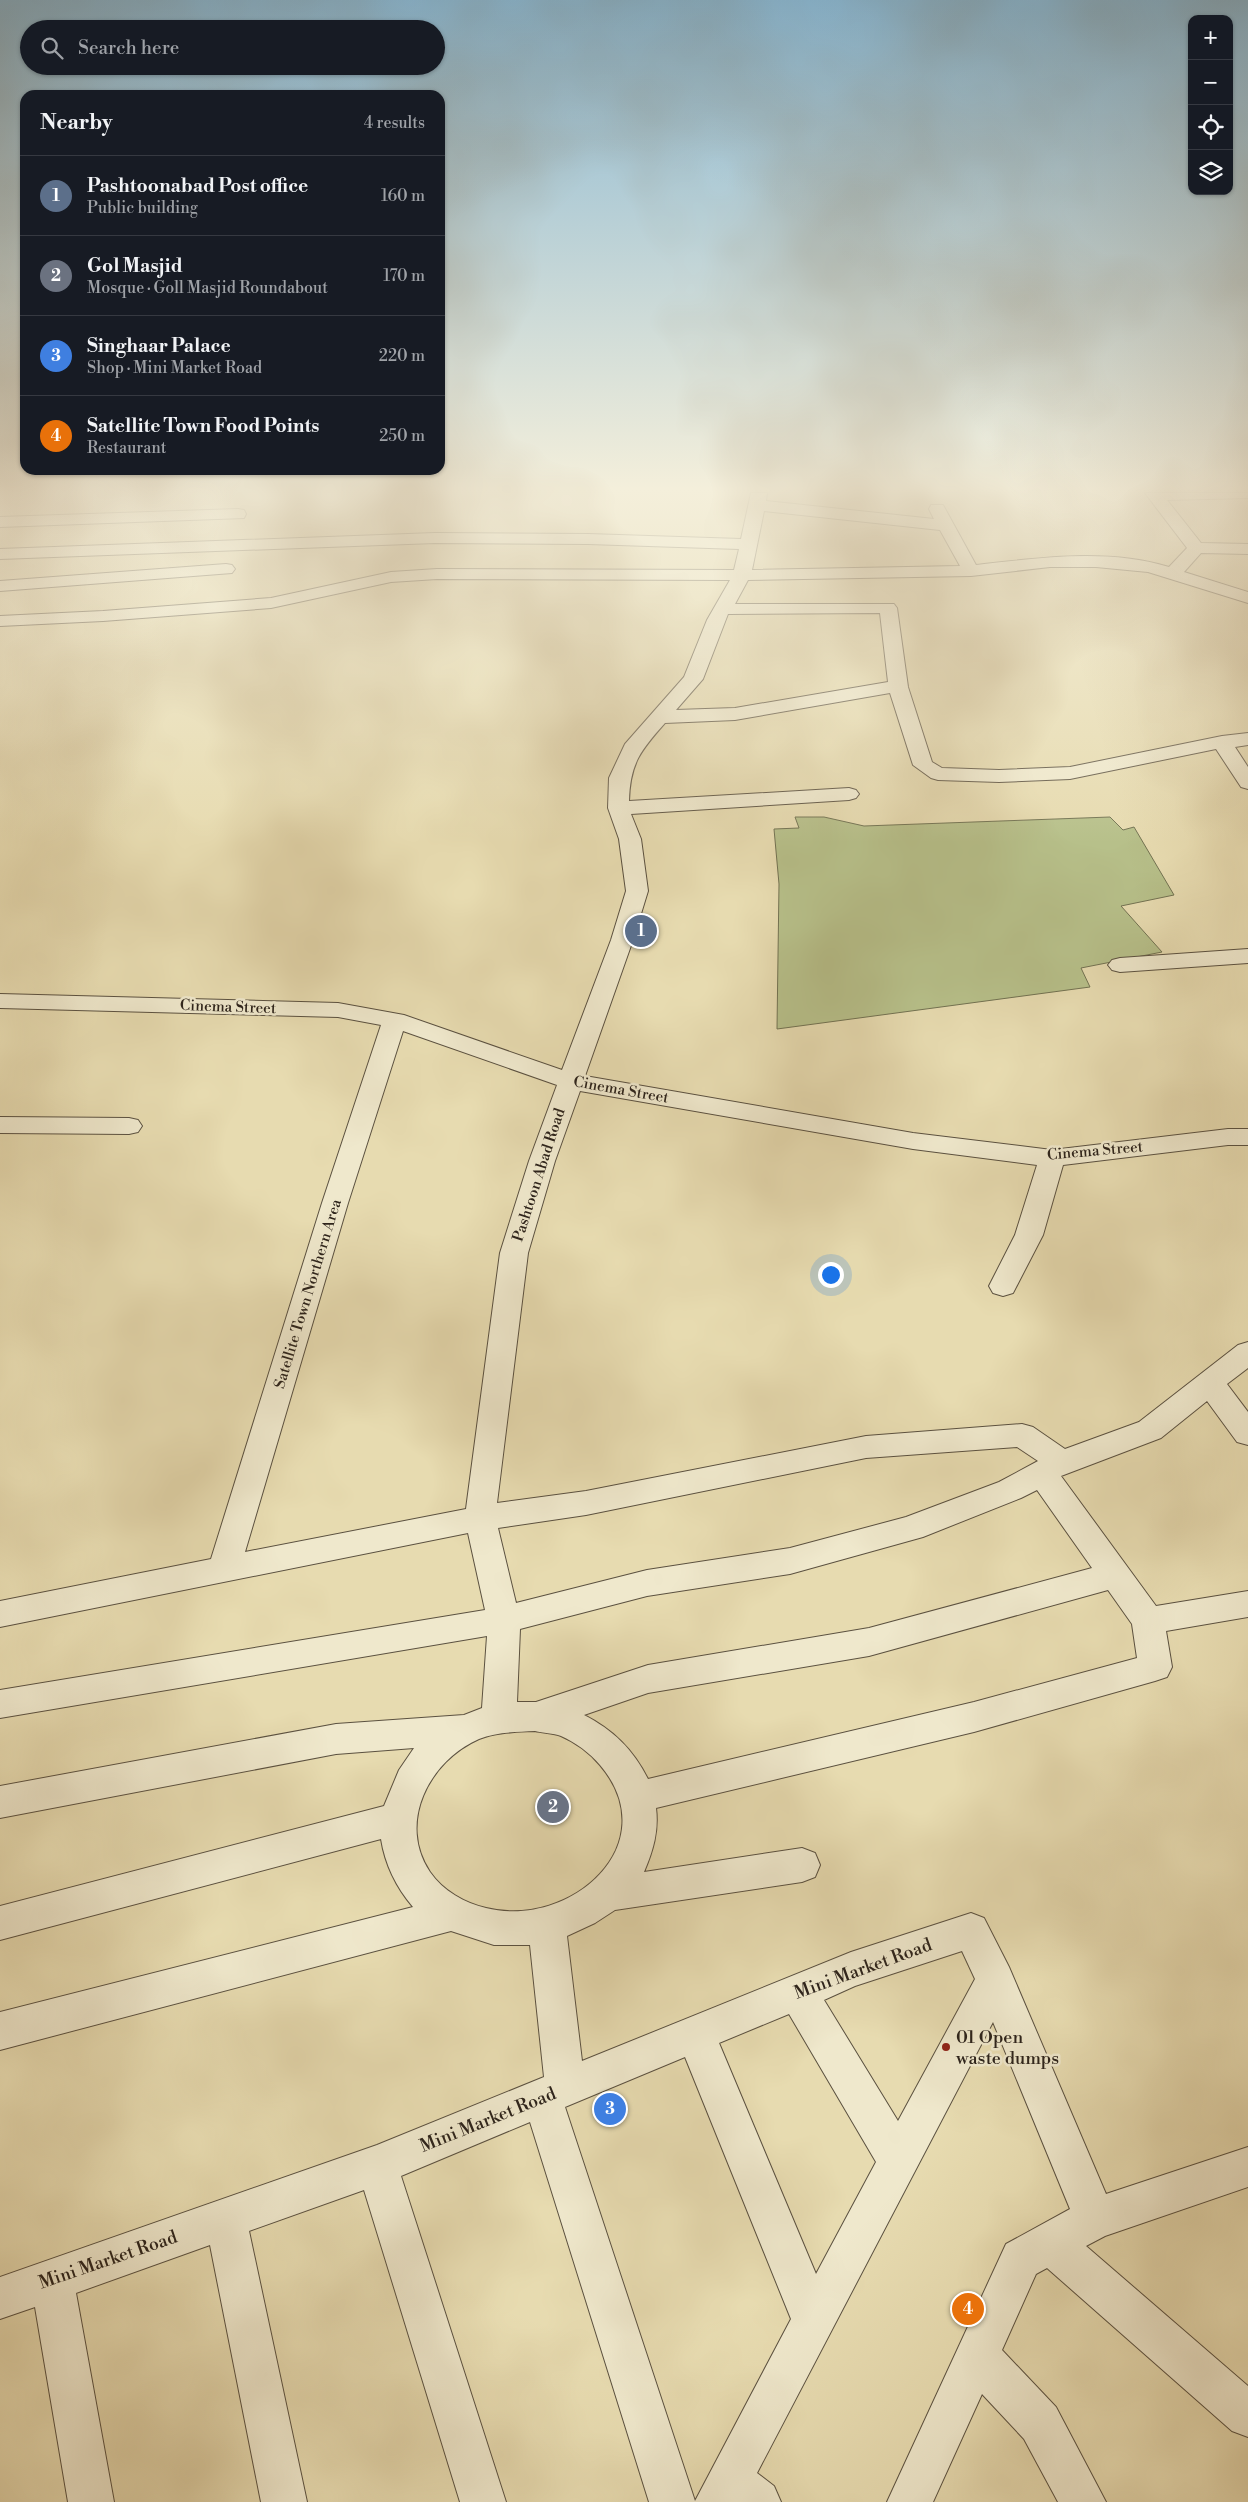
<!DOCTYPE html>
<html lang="en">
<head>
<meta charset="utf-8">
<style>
  :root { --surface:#171b24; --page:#242831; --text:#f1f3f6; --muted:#9ea1a6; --line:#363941; --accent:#7c3aed }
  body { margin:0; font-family:"Libre Bodoni",serif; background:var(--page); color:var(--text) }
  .controls { position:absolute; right:15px; top:15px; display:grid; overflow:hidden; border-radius:10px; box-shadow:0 1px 4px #0004 }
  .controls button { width:45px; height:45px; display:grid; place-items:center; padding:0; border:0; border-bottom:1px solid var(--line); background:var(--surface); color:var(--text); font:25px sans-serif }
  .you { position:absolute; left:830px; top:1274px; width:18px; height:18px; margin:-12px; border:4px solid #fff; border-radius:50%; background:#1a73e8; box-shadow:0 0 0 8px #1a73e833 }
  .badge { display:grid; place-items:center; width:32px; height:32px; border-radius:50%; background:var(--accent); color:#fff; font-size:16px; font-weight:700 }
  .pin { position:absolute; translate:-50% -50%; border:2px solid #fff; box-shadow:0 1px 5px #0006 }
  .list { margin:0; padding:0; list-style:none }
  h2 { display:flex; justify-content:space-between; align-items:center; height:65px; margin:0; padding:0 20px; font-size:21px }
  h2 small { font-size:16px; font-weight:400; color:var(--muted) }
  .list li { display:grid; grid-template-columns:32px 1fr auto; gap:15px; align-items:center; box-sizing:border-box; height:80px; padding:0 20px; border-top:1px solid var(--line) }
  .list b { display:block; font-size:19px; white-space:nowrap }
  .list p { margin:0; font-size:16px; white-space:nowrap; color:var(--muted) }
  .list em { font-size:16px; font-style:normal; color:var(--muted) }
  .icon { flex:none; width:28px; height:28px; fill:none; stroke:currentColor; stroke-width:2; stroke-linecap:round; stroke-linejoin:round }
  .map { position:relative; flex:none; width:1248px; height:2502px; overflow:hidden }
  .search { position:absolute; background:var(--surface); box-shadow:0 1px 4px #0004; left:20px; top:20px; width:425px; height:55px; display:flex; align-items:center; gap:12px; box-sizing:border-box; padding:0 18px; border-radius:28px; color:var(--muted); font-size:19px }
  .panel { position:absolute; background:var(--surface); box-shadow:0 1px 4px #0004; left:20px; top:90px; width:425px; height:385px; border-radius:15px }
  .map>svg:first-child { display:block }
  .green { fill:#b7c08a; stroke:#727252 }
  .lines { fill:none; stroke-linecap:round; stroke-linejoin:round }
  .minor-casing { stroke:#5b5140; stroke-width:2 }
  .minor { fill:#efe8cc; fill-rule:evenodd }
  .poi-dot { fill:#8f2418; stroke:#efe8cc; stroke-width:2 }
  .labels { text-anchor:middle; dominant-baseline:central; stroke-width:5; stroke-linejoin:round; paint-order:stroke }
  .street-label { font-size:15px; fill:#2c231b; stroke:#efe8cc }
  .near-street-label { font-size:18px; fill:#2c231b; stroke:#efe8cc }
  .near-poi-label { font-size:18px; fill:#2c231b; stroke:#efe8cc; text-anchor:start }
</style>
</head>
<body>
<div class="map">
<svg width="1248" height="2502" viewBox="0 0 1248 2502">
  <rect width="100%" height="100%" fill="#e7dbb0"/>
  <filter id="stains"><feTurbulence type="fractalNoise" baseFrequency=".004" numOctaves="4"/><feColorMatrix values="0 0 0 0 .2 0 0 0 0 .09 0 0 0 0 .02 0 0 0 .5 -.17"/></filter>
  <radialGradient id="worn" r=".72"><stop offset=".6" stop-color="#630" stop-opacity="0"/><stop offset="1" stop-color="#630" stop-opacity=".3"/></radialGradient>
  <path class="green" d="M795 817H824L864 826 1110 817 1123 830 1134 827 1174 895 1121 906 1162 952 1081 968 1090 987 777 1029 779 884 774 829 799 828Z"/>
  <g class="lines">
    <g class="minor-casing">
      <path id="minor" d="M751 493H767L766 501 934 519 929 509 931 505H943L976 565C1039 558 1107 548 1169 567L1187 548 1145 493H1248V498L1167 500 1201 543 1248 544V554L1201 553 1184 572 1248 592V603L1148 572 1096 567H1050L971 576 748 580 735 604H894L897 608 908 687 932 762 942 768 999 770 1070 767 1222 736 1248 733V745L1235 747 1248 767V789L1241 787 1216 749 1070 779 999 782 938 780 931 778 913 765 890 693 735 720 665 723C641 750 630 763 629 801L849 788 856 790 859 794 856 798 849 800 631 814 641 839 648 891 633 940 585 1076 913 1133 1052 1150 1228 1129H1248V1145H1228L1063 1165 1043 1235 1013 1293 1003 1296 993 1293 989 1286 1015 1235 1037 1165 913 1149 580 1091 555 1161 528 1253 497 1503 586 1491 866 1436 1022 1424 1033 1427 1065 1449 1139 1422 1238 1345 1248 1342V1368L1227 1384 1248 1412V1445L1237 1442 1207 1401 1161 1438 1061 1476 1156 1606 1248 1591V1617L1166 1631 1172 1667 1167 1677 1155 1681 974 1732 656 1808C659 1831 653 1851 644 1872L802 1848 815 1853 820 1865 815 1877 802 1882 615 1910 595 1923 567 1936 582 2061 851 1952 971 1913 984 1918 1009 1967 1106 2194 1248 2147V2187L1105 2236 1086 2246 1248 2386V2437L1232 2431 1047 2268 1036 2274 1002 2350 1056 2407 1106 2502H1058L1024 2439 982 2394 933 2502H887L1006 2244 1070 2209 993 2022 757 2473 774 2486 781 2502H649L530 2122 401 2176 506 2502H460L364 2190 249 2231 307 2502H261L210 2245 76 2293 114 2502H68L35 2307 0 2319V2277L377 2145 544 2077 530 1945H494L451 1931 0 2050V2012L413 1907C396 1887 385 1864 381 1839L0 1940V1906L384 1806 399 1770 414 1748 336 1754 0 1818V1786L336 1724 464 1715 482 1708 487 1636 0 1718V1690L485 1610 468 1533 0 1627V1601L211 1559 322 1203 381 1025 338 1017 0 1008V994L338 1003 404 1015 562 1070 611 940 626 891 619 839 608 808 609 778 625 744 684 677 707 620 730 580 437 579 391 582 271 608 103 621 0 626V616L103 611 271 598 391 572 437 569 734 570 739 549 588 544 435 543 0 559V549L435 533 588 534 741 539ZM764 511 940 530 960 566 752 570ZM880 613 888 682 735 708 676 710 703 679 728 614ZM403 1031 557 1085 529 1161 500 1253 466 1509 245 1552 348 1203ZM1017 1447 1038 1461 999 1482 906 1517 790 1548 647 1570 516 1603 498 1528 586 1515 866 1458ZM1037 1490 1092 1568 869 1628 648 1665 536 1702H517L520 1629 647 1596 790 1574 923 1537 1021 1498ZM1108 1590 1132 1624 1137 1658 974 1702 648 1779C633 1749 613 1730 584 1715L648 1693 869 1656ZM535 1731C543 1733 553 1733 561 1736 575 1742 590 1753 600 1765 667 1844 571 1929 486 1908 465 1903 443 1891 430 1872 397 1823 429 1761 479 1739 496 1732 517 1732 535 1731ZM962 1951 975 1979 898 2121 824 2000 855 1986ZM789 2014 876 2162 816 2274 719 2043ZM685 2057 791 2319 695 2501 565 2107Z
        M238 509 244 510 246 514 244 518 0 527V517Z
        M226 564 232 565 235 569 232 573 0 591V581Z
        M1248 949V963L1120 972 1112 970 1108 965 1112 960 1120 958Z
        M0 1117 129 1118 138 1120 142 1126 138 1132 129 1134 0 1133Z"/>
    </g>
    <use href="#minor" class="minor"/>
  </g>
  <linearGradient id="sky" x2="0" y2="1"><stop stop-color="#87b6d2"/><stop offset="0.58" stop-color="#f4efdb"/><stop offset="1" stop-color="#f4efdb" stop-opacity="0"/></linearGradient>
  <rect width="1248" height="843" fill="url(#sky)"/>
  <circle class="poi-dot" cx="946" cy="2047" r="5"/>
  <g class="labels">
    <g class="street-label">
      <text transform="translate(228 1007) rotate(2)">Cinema Street</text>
      <text transform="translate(621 1090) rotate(10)">Cinema Street</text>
      <text transform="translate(1095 1151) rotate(-5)">Cinema Street</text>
      <text transform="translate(539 1175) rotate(-72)">Pashtoon Abad Road</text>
      <text transform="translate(308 1294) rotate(-73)">Satellite Town Northern Area</text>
    </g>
    <g class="near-street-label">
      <text transform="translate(863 1969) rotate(-20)">Mini Market Road</text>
      <text transform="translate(488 2120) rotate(-22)">Mini Market Road</text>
      <text transform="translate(108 2260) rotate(-19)">Mini Market Road</text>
    </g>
    <g class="near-poi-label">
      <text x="956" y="2037">01 Open<tspan x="956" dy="21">waste dumps</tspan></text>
    </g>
  </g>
  <rect width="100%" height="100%" filter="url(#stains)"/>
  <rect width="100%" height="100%" fill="url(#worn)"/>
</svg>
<div class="controls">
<button>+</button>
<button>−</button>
<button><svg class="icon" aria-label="locate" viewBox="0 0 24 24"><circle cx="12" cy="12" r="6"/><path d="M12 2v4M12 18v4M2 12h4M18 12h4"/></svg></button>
<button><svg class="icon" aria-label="layers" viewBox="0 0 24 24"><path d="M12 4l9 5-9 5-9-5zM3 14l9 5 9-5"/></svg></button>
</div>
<div class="you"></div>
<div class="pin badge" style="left:641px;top:931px;background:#5c6f8a">1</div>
<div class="pin badge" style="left:553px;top:1807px;background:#6b7280">2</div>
<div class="pin badge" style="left:610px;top:2109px;background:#3f7fe0">3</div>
<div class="pin badge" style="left:968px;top:2309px;background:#e8710a">4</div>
<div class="search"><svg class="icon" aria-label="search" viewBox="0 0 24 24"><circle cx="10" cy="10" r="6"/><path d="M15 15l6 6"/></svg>Search here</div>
<section class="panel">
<h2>Nearby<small>4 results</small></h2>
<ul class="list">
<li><span class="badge" style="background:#5c6f8a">1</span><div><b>Pashtoonabad Post office</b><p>Public building</p></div><em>160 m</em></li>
<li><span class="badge" style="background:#6b7280">2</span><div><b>Gol Masjid</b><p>Mosque · Goll Masjid Roundabout</p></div><em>170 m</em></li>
<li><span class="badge" style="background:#3f7fe0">3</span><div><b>Singhaar Palace</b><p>Shop · Mini Market Road</p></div><em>220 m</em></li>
<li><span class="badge" style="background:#e8710a">4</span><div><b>Satellite Town Food Points</b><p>Restaurant</p></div><em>250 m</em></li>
</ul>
</section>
</div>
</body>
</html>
